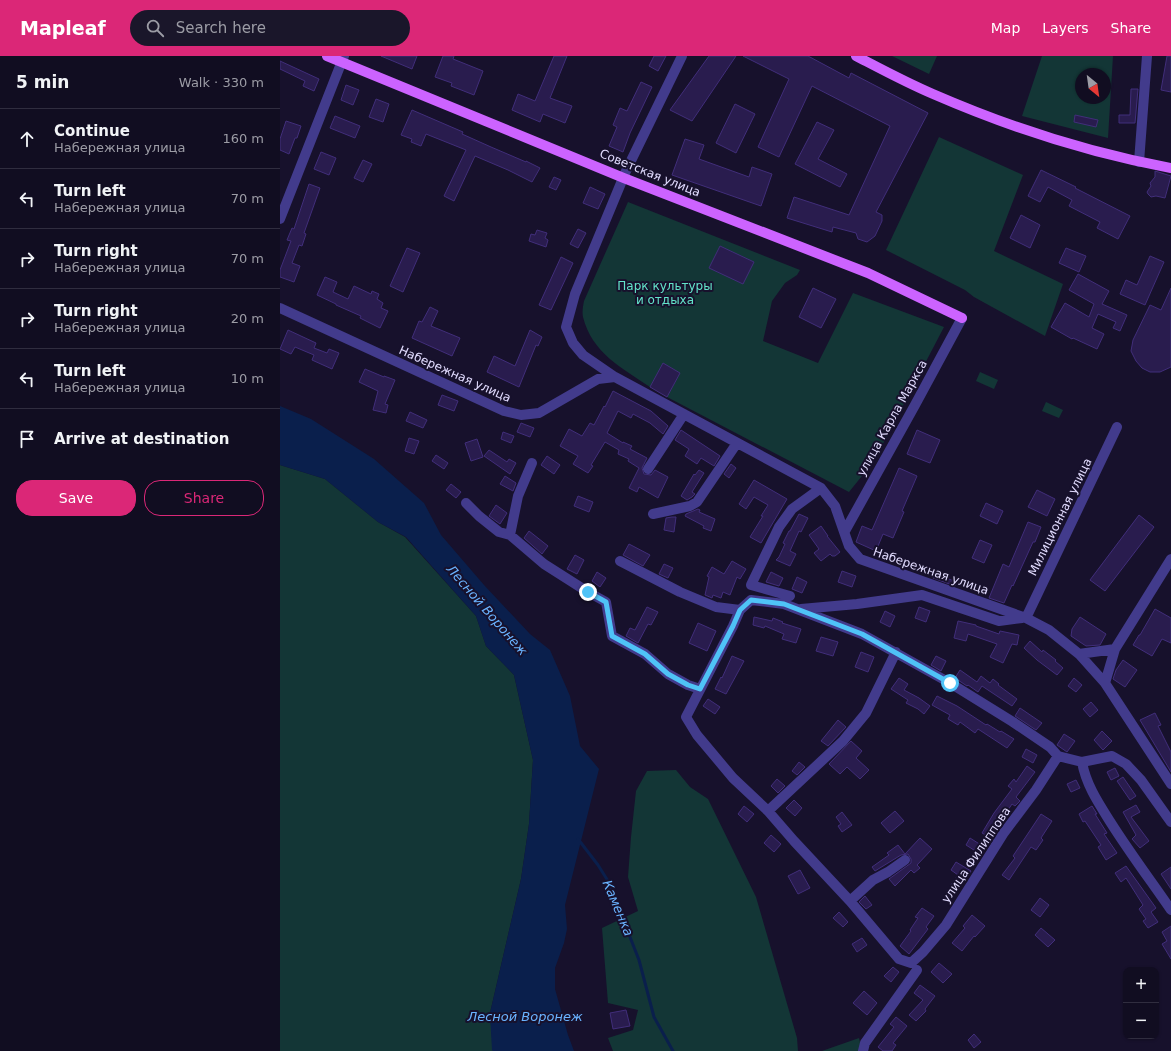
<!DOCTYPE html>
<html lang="en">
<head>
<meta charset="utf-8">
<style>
  :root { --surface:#110d21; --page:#1a162a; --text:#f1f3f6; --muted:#9c9ca5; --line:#302d3f; --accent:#db2777 }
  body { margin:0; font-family:"DejaVu Sans",sans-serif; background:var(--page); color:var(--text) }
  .controls { position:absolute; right:12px; bottom:12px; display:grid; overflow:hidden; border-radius:8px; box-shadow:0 1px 3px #0004 }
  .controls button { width:36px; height:36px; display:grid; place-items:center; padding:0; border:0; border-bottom:1px solid var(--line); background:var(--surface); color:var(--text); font:20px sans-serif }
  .compass { position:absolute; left:795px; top:12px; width:36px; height:36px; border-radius:50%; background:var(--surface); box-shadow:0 1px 3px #0004; rotate:151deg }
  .stop { position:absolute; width:12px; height:12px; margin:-9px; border:3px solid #4fc3f7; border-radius:50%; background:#fff }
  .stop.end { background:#4fc3f7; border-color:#fff; box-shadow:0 1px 4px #0008 }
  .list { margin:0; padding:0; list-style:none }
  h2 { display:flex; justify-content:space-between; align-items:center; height:52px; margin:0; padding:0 16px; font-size:17px }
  h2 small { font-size:13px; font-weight:400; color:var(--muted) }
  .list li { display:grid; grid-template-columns:26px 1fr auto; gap:12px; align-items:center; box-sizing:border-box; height:60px; padding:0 16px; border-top:1px solid var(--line) }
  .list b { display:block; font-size:15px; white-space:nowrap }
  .list p { margin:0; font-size:13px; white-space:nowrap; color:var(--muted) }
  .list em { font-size:13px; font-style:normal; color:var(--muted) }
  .actions { display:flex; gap:8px; padding:12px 16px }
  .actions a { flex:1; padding:9px 0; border:1px solid var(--accent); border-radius:16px; text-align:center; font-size:14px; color:var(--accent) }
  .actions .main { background:var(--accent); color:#fff }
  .icon { flex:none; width:22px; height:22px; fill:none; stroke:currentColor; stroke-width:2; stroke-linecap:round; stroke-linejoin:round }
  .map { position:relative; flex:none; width:891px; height:995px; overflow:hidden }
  header { display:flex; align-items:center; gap:24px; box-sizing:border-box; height:56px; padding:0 20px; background:var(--accent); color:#fff }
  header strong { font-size:19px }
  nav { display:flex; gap:22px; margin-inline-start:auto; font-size:14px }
  .search { width:280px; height:36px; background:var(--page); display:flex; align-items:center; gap:10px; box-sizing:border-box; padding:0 14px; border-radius:22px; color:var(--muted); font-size:15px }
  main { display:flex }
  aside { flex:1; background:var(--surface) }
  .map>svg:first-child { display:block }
  .green { fill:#133636; fill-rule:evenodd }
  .water { fill:#0a1f4c }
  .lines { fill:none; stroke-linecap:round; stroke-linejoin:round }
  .stream { stroke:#0a1f4c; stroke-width:3 }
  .building { fill:#291c4e; stroke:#412e7a }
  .minor { stroke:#423b8c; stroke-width:10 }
  .major { stroke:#cc63ff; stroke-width:10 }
  .route { stroke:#4fc3f7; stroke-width:5 }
  .labels { text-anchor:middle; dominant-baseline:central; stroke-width:4; stroke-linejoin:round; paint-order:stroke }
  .street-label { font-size:12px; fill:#e2dcff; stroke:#17112c }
  .park-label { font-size:12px; fill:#63e4ca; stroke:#17112c }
  .water-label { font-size:13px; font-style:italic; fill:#6ab3ff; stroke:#17112c }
</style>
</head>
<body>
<header>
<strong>Mapleaf</strong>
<div class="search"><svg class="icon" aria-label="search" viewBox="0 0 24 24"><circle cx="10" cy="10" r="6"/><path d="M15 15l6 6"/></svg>Search here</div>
<nav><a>Map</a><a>Layers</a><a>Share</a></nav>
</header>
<main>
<aside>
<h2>5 min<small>Walk · 330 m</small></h2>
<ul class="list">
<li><svg class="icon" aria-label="ahead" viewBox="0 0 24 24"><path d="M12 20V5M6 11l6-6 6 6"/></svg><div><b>Continue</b><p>Набережная улица</p></div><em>160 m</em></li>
<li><svg class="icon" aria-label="left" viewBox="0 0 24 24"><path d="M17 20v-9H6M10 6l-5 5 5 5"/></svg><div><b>Turn left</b><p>Набережная улица</p></div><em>70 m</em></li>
<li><svg class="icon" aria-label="right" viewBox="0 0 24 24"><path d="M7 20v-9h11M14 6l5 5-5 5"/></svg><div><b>Turn right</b><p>Набережная улица</p></div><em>70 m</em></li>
<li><svg class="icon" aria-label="right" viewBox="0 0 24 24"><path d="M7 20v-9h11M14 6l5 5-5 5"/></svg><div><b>Turn right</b><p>Набережная улица</p></div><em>20 m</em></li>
<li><svg class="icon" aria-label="left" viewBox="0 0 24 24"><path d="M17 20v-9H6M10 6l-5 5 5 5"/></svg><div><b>Turn left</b><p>Набережная улица</p></div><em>10 m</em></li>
<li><svg class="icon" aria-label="arrive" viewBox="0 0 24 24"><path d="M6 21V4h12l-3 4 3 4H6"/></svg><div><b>Arrive at destination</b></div></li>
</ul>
<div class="actions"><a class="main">Save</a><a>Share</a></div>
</aside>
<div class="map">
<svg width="891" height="995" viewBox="0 0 891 995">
  <rect width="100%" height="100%" fill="#17112c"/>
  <path class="green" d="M612 0H657L649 18Z
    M762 0H833L828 82 742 60ZM801 18H825V42H801Z
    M659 81 743 119 714 195 783 228 765 280 694 241 685 234 606 194Z
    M348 146 520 214 517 219 505 227 492 245 483 285 538 307 573 237 664 271 594 405 569 436 387 341 400 317 383 308 370 331C342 312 312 297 303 261 302 256 303 250 304 245Z
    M700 316 718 324 714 333 696 325Z
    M766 346 783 354 779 362 762 355Z
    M0 409 45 423 98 466 125 481 196 560 206 590 234 619 253 704 249 768 241 823 210 957 213 995H0Z
    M396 714 410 731 428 743 476 841 517 982 518 995H333L328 982 353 974 358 954 328 947 322 872 358 855 348 821 351 781 356 735 367 715Z
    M579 982 582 995H542Z"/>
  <path class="water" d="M0 350 31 363 94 403 144 447 161 479 204 529 250 578 270 594 290 640 300 690 319 713 285 849 287 873 284 887 275 912V933L288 979 294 995H213L212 994 210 957 241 823 249 768 253 704 234 619 206 590 196 560 126 481 98 466 45 423 0 409Z"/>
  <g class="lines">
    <path class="stream" d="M298 783 318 809 328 825 359 904 374 961 393 995"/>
  </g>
  <path class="building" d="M101 0H137L132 13Z
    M163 0H174L173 3 203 15 194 39 171 30 172 27 155 21Z
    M274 0H287L270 42 292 50 285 67 263 58 260 66 232 54 238 38 255 45Z
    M374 0H386L378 15 369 10Z
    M429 0H456L412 65 390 54Z
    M463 0H528L569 22 571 17 648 57 596 156 602 159V165L595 180 587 186 578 183 576 177 553 171 552 176 507 162 514 141 569 159 610 70 532 30 499 101 478 91 509 23Z
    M887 0H891V36L881 34Z
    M0 5 39 23 34 35 23 30 25 25 0 13Z
    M361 26 372 31 350 77 343 96 329 90 337 71 333 69 340 52 347 55Z
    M66 29 79 34 73 49 61 44Z
    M851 33H858L855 67H839V59H850Z
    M96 43 109 48 103 66 89 61Z
    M455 48 475 58 456 97 436 87Z
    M132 54 183 76 182 78 211 91 246 106V105L260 112 252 126 228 114 195 100 174 145 164 140 186 94 146 78 141 90 131 86 132 83 121 79Z
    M795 59 818 64 816 71 794 66Z
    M55 60 80 70 75 82 50 72Z
    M6 65 21 70 17 82H15L9 98 0 94V83Z
    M537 66 554 74 538 103 567 118 560 131 515 108Z
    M405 83 424 89 419 103 469 121 472 111 492 118 481 150 392 119Z
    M41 96 56 102 49 119 34 113Z
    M83 104 92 108 83 126 74 122Z
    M761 114 796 131 795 132 850 160 838 183 817 172 820 166 789 150 792 144 768 131 760 146 748 140Z
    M875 115 891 120 885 142 876 140 871 141 868 138 867 136 871 130 870 127 875 121Z
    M274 121 281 124 276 134 269 131Z
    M29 128 40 132 24 177 26 178 22 190 19 189 12 207 20 210 14 226 0 221V214L11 185 7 184 12 172 14 173Z
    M310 131 325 138 318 153 303 147Z
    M741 159 760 169 750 192 730 182Z
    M298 173 306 177 298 192 290 188Z
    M257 174 267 177 265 182 268 184 266 191 249 185 251 178 255 179Z
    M440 190 474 206 463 228 429 212Z
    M127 192 140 197 123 236 110 230Z
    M786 192 806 200 799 216 779 207Z
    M870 200 884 206 865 249 840 238 846 224 857 229Z
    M281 201 293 207 271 254 259 249Z
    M798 218 829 235 822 248 847 259 840 275 833 272 836 266 818 258 812 272 824 278 817 293 793 282 792 283 771 271 785 247 809 261 814 248 789 234Z
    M45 221 57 226 53 236 68 243 74 230 91 238 92 235 99 238 97 243 103 247 101 252 108 255 100 272 80 262 81 260 56 249V248L37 239Z
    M533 232 556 243 541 272 519 261Z
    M891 232V311L880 316H870L862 312 856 305 851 295 853 284 870 249 881 254Z
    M150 251 158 255 151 270 180 282 172 300 132 282 139 265 142 266Z
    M8 274 36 287 34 292 47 297 49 293 59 297 52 313 32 304 34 299 15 291 11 298 0 293Z
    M250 274 262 281 258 290 256 289 239 331 207 316 214 300 235 310Z
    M383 307 400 317 387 341 370 331Z
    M85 313 104 321V320L115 324 105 348 108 349 106 357 93 354 98 335 79 326Z
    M333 335 371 355 388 370 383 378 370 367 353 358 351 362 338 355 327 377 343 387V386L352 390 350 393 367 402 362 412 364 418 371 419 375 414 388 421 378 442 359 431 357 436 349 432 359 412 348 405 349 403 338 398 339 394 325 386 311 409 313 410 308 417 293 408 298 400 280 390 289 373 302 380 310 367 314 369 324 350 325 351Z
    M162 339 178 345 174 355 158 349Z
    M130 356 147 364 143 372 126 365Z
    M241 367 254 372 250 381 237 376Z
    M401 374 440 400 434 410 421 402 417 408 405 400 409 393 395 384Z
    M637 374 660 384 650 407 627 398Z
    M223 376 234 380 231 387 221 383Z
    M129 382 139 385 134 398 125 395Z
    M197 383 203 401 191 405 185 387Z
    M209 394 227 406 229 403 236 407 230 418 204 400Z
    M156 399 168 407 164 413 152 405Z
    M267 400 280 409 274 418 261 409Z
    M451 408 456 412 449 422 444 418Z
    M619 412 637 420 622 455 624 456 613 482 603 478 596 495 576 486 582 470 592 474Z
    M419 414 424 417 412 436 415 438 412 441 407 444 401 440 414 418 415 419Z
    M225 420 236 427 233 435 220 428Z
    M474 424 507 443 481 487 470 481 483 460H481L488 449 474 441 466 453 459 448Z
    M171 428 181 436 176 442 166 434Z
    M757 434 775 443 767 460 748 451Z
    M298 440 313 446 309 456 294 450Z
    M706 447 723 455 717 468 700 460Z
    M216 449 227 457 220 468 209 460Z
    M418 453 420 454 419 456 435 463 431 475 423 472 424 470 405 460 406 458Z
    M519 458 528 462 521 476 519 475 510 495 516 498 510 510 496 504 499 501 505 488 503 487 509 475H510Z
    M859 459 874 471 825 535 810 524Z
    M392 461H396L394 476 384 474 386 462Z
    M748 466 761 471 755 486H753L733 530 732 529 724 547 709 542 723 508 729 511Z
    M541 470 548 480H547L560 496 555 500H552L550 498 541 505 534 497 539 493 529 479Z
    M249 475 268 490 262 498 244 482Z
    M700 484 712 489 704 507 692 502Z
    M349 488 370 499 363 510 343 499Z
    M295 499 304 504 297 518 287 513Z
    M452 505 466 513 460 523 457 521 450 539 443 536 441 542 433 539 432 542 425 539 429 521 427 520 432 511 444 518Z
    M384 508 393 512 388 522 379 518Z
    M562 515 576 520 572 531 558 526Z
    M317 516 326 522 320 531 312 525Z
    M491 516 503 522 499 530 486 526Z
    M655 518 677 526 675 530 653 522Z
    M517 521 527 526 522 537 512 533Z
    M367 551 378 556 371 569 368 568 358 587 346 580 350 572 355 574Z
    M639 551 650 555 646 566 635 562Z
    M875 553 891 562V587L882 583 872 600 853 589 859 579H860Z
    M605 555 615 560 610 571 600 566Z
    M474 561 492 565 493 562 503 566 502 567 521 573 516 587 502 583 504 578 485 570 484 572 473 569Z
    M800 561 826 578 820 589 806 590 791 580 792 573Z
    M678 565 696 569V570L719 578 720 575 739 579 737 589 732 588 723 607 710 601 717 588 688 578 686 585 674 582Z
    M418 567 436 575 427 595 409 587Z
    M541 581 558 586 553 600 536 595Z
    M750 585 762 596 763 594 776 604 775 605 783 612 777 619 757 604 744 592Z
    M581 596 594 601 588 616 575 611Z
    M452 600 464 605 446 638 435 633 441 621 442 622Z
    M656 600 666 605 661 615 651 609Z
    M843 604 857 614 845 631 833 623 836 614Z
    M680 614 697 626 701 620 710 627 713 623 719 628 718 629 737 643 732 650 702 630 698 636 688 629 687 630 675 622Z
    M619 622 628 628 624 634 639 642 650 650 644 658 638 653 626 647 628 644 611 633Z
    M794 622 802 629 796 636 788 630Z
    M657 640 677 650 706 669 707 668 720 676 721 675 734 683 727 692 698 673 695 677 680 666 678 669 668 663 670 659 652 649Z
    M428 643 440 651 435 658 423 650Z
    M811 646 818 654 810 661 803 653Z
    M740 652 762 667 756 674 735 660Z
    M875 657 881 669 878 670 891 696V716L860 664Z
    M558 664 566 671 548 690 541 685Z
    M822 675 832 685 823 694 814 684Z
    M784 678 795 685 787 696 777 689Z
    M571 685 582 695 576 702 589 714 580 723 567 711 560 718 549 708Z
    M746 693 757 699 753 707 742 701Z
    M519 706 525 711 517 719 512 715Z
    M747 710 755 716 736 741 740 745 735 750 732 748 716 772H717L711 782 702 777 714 757 732 733 728 730 734 723 736 726Z
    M835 712 839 720 831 724 827 716Z
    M843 721 856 740 850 744 837 725Z
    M497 723 505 730 498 737 491 730Z
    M796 724 800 732 791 736 787 728Z
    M514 744 522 752 515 760 506 752Z
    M856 749 860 756 851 761 869 785 860 792 852 783 856 779 843 756Z
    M464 750 474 758 467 766 458 758Z
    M812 750 817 758H815L827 777 824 778 837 797 826 804 818 791 821 789 805 765 803 766 799 758Z
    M615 755 624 765 610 777 601 767Z
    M562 756 572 769 562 776 558 770 561 768 556 761Z
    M761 758 772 765 761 782 763 784 756 794 751 791 729 824 722 819 735 802 733 800Z
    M491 779 501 788 494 796 484 787Z
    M640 782 652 793 637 809 640 812 634 817 631 814 615 830 609 823 631 807V803L628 798 621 799 595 815 592 811 609 799 607 797 618 789 625 798Z
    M690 782 701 789 697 796 686 789Z
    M676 806 691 815 678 834 671 829 678 819 671 814Z
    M846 810 876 852 871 856 878 866 868 872 863 865 866 863 859 853 863 849 846 822 841 826 835 817Z
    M891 811V833L881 818Z
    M520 814 530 832 518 838 508 820Z
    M585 840 592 849 586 853 579 846Z
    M760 842 769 849 760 861 751 854Z
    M642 852 654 860 646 871 648 873 629 898 620 890 631 875 630 874 638 862 635 861Z
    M559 856 568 866 563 871 553 862Z
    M692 859 705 870 695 881 694 880 682 895 672 887 685 872 683 870Z
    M891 870V903L882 888 887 885 882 876Z
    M761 872 775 884 768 891 755 879Z
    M582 882 587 889 577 896 572 888Z
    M659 907 672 918 663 927 651 916Z
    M613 911 619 916 611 926 604 920Z
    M640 929 655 940 645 953 646 955 636 965 629 959 643 944 634 937Z
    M584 935 597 947 587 959 573 947Z
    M346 954 350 970 333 973 330 957Z
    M616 961 627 970 613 987 616 989 612 995H603L598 991 614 971 610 968Z
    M694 978 701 986 694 992 688 984Z"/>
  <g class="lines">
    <path class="minor" d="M402 0 346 115 295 238 286 271 293 287 303 299 335 321 541 432 555 450 569 490 580 503 746 562 769 574 799 598 825 627 891 728
      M859 106 867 0
      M0 163 64 0
      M0 252 224 355 241 359 259 357 318 323 335 321
      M368 413 404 358
      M186 447 199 460 219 476 230 479 264 508 308 536 326 546 332 580 365 598 388 618 408 629 420 633
      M373 458 410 450 417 446 457 387
      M565 475 635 349 682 262
      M230 479 238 440 252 407
      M340 505 400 536 436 551 460 554
      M510 540 471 529 499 471 512 453 541 432
      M521 553 577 548 642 539 719 565 742 562
      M746 562 837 371
      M799 598 835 593
      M825 627 835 593 891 503
      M778 700 756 734 723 778 666 869 643 896 631 907 619 903 570 845 514 785 488 755 453 722 417 679 406 661 453 570 460 554 471 544 504 548 582 578 670 627 733 666 770 691 778 700 802 706 832 700 846 708 861 724 891 766
      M802 706C806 729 819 748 831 767 850 797 871 825 891 854
      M488 755 563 685 586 657 616 596
      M570 845 593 824 608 816 625 804
      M583 995 585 987 637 914"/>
    <path class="major" d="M47 0 344 122 588 217 682 262
      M576 0C601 13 627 27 653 38 729 71 809 97 891 112"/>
  </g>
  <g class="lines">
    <path class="route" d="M308 536 326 546 332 580 365 598 388 618 408 629 420 633 453 570 460 554 471 544 504 548 582 578 670 627"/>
  </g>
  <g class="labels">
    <g class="street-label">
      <text transform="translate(370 117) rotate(22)">Советская улица</text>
      <text transform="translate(175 318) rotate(24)">Набережная улица</text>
      <text transform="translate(612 362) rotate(-61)">улица Карла Маркса</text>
      <text transform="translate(780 461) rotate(-64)">Милиционная улица</text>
      <text transform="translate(651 515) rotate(19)">Набережная улица</text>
      <text transform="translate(696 799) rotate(-56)">улица Филиппова</text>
    </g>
    <g class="park-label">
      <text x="385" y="230">Парк культуры<tspan x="385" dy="14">и отдыха</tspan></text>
    </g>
    <g class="water-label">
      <text transform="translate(207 554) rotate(49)">Лесной Воронеж</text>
      <text transform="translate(338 852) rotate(67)">Каменка</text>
      <text x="245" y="960">Лесной Воронеж</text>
    </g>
  </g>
</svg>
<div class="controls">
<button>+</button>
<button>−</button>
</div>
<svg class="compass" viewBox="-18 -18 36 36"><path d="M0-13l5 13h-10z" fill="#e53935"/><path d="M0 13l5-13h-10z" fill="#9c9ca5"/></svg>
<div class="stop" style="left:670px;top:627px"></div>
<div class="stop end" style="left:308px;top:536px"></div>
</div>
</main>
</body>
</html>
